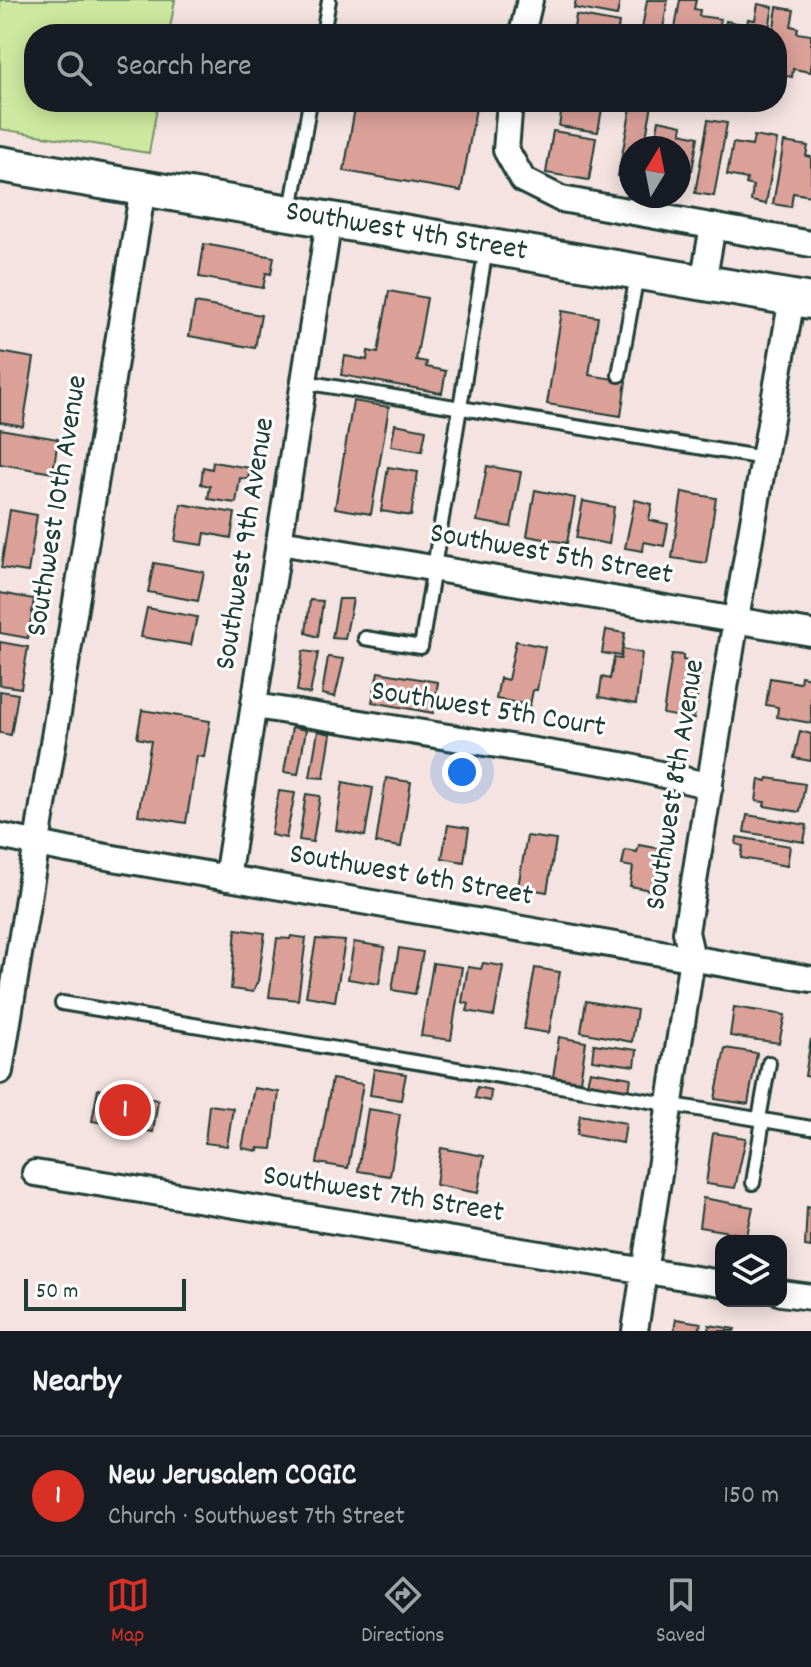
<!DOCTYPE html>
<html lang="en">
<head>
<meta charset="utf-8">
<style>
  :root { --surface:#171b24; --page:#242831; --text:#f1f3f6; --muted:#9ea1a6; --line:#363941; --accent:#d93025 }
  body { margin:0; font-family:Dekko,sans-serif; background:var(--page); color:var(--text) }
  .controls { position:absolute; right:24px; bottom:24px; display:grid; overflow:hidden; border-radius:16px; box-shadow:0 4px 20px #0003 }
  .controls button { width:72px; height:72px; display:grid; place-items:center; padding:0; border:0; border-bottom:2px solid var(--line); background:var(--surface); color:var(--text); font:40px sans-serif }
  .compass { position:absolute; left:619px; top:136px; width:72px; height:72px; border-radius:50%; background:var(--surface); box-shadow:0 4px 20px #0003; rotate:10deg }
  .scale { position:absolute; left:24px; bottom:20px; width:162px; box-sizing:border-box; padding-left:8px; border:4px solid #1f3d34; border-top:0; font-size:22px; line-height:28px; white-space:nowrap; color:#1f3d34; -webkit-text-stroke:6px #fff; paint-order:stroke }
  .you { position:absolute; left:462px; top:772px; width:28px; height:28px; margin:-20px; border:6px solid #fff; border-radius:50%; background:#1a73e8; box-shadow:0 0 0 12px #1a73e833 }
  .badge { display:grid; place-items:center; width:52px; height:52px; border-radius:50%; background:var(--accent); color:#fff; font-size:26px; font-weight:700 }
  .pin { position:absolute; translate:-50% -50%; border:4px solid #fff; box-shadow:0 2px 8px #0006 }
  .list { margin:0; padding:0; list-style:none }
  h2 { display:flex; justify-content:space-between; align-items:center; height:104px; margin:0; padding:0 32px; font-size:34px }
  h2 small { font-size:26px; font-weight:400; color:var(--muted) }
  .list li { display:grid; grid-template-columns:52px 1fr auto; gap:24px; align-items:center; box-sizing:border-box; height:120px; padding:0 32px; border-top:2px solid var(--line) }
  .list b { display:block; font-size:30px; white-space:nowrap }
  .list p { margin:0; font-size:26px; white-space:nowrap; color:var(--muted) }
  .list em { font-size:26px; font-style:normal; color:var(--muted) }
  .icon { flex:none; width:44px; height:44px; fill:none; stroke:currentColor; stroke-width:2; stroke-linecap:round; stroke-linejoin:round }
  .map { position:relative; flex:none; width:811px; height:1331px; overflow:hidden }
  .search { position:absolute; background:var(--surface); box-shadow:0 4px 20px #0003; left:24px; right:24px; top:24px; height:88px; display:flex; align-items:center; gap:20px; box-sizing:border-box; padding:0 28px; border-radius:32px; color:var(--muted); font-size:30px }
  .sheet { height:224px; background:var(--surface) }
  nav { display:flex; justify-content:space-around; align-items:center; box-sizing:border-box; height:112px; border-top:2px solid var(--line); background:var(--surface); font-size:22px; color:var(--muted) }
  nav a { display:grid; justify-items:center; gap:4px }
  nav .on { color:var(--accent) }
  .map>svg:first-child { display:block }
  .green { fill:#cde99f; stroke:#76936a; stroke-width:2 }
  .building { fill:#dba199; stroke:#1f3d34; stroke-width:2 }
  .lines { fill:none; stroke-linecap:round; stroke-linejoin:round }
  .lane-casing { stroke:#1f3d34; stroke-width:18 }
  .street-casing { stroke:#1f3d34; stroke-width:30 }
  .secondary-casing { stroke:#1f3d34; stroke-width:40 }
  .lane { stroke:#fff; stroke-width:12 }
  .street { stroke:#fff; stroke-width:24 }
  .secondary { stroke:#fff; stroke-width:34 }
  .labels { text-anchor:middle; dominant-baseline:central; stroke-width:6; stroke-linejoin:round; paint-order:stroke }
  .street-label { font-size:30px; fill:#1f3d34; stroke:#fff }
</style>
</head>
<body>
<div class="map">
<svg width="811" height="1331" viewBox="0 0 811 1331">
  <rect width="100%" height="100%" fill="#f4e3e0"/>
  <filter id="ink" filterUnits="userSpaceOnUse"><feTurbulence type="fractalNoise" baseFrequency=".0125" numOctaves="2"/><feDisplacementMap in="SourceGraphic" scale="16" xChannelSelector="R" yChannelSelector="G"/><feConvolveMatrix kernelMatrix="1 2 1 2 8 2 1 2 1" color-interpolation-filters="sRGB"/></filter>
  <g filter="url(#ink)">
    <path class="green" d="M0 0H175L169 34H34V102H158L149 153 0 129Z"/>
    <path class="building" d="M576 0H620L617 16 574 8Z
      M647 0H668L662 34H641Z
      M680 0H696L694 9 700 10 699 16 721 19 718 34H674Z
      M758 4 773 7 768 34H724L726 21 747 25 748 19 755 20Z
      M777 7 794 10 791 26 798 28 797 33 811 35V72L793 69 792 77 777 74V34H773Z
      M576 15 619 23 617 34H573Z
      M369 26 418 34H368Z
      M356 102H477L461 191 344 171Z
      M563 102 603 103 598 132 559 126Z
      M632 102 652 105 644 148H631V179L618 176Z
      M659 120 682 125 681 133 698 137 692 170 679 167V148H654Z
      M708 120 727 123 714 196 695 193Z
      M553 131 596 138 589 180 546 173Z
      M754 136 777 140 766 204 751 201 753 186 746 184 747 179 727 175 733 143 752 146Z
      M784 142 808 146 806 156 811 157V196L793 193 791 207 773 204Z
      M204 244 274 257 271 274 266 273 263 288 199 277Z
      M389 291 427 298 416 360 427 362 426 367 446 371 442 393 341 375 345 356 367 360 368 351 378 353Z
      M195 303 261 315 255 348 189 336Z
      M562 311 598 317 589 375 626 381 621 416 547 404Z
      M0 352 34 358 23 426 0 422Z
      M353 401 389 407 371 514 335 508Z
      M395 424 426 430 422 451 391 446Z
      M0 429 58 439 53 473 0 464Z
      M213 462 250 468 248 479 240 478 236 503 208 499 210 486 201 484 203 467 212 469Z
      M487 466 521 472 511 527 477 521Z
      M388 467 418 472 411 516 381 511Z
      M535 490 575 498 567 543 527 536Z
      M682 492 716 498 706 563 672 558Z
      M635 500 652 504 649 520 668 524 664 546 644 542 643 551 625 548Z
      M583 501 614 507 609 544 576 538Z
      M181 504 235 513 231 538 205 533 203 545 175 541Z
      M10 510 37 515 28 572 1 568Z
      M154 563 204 572 198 601 148 592Z
      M0 593 34 599 28 638 0 633Z
      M339 599H353L345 639 332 638Z
      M310 600 323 601 318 637 306 633Z
      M147 608 197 617 191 645 141 637Z
      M606 630 625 633 621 656 602 653Z
      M516 641 545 647 537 690H533L530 705 496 699 500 678 508 680Z
      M0 642 28 647 21 688 0 685Z
      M622 649 642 653 636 704 599 697 602 677 610 679 614 658 621 659Z
      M303 651 318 653 310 694 297 691Z
      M672 654 683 655V660L702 663 694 719 663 714Z
      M328 657 344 659 335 697 322 694Z
      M378 672 438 682 433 713 372 702Z
      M801 676 811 678V723L777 717 778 707 766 705 770 678 800 683Z
      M0 691 18 694 11 735 0 733Z
      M142 710 210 721 204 757 197 756 186 823 138 815 151 741 137 738Z
      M292 727 306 730 298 774 284 772Z
      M318 731 331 734 324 778 310 777Z
      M800 731 811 734V761L794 758Z
      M386 778 411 782 401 847 376 843Z
      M768 778 805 784 800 812 764 806 765 802 756 801 759 779 767 781Z
      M343 782 373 788 365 836 336 830Z
      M279 791 295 793 286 838 271 835Z
      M306 794 320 796 313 842 299 840Z
      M747 815 807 825 804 842 744 832Z
      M448 825 469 828 464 862 442 858Z
      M527 836 556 840 547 892 518 887Z
      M737 837 790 846 787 866 741 858 743 846 736 844Z
      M639 845 668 850 660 892 630 886 633 867 622 865 625 850 637 852Z
      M236 929 265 933 258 981 253 992 231 989Z
      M291 936 306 938 298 1000 269 997 277 938 290 939Z
      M316 939 345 941 335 1001 306 996Z
      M354 942 385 947 379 984 348 979Z
      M399 948 423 952 415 994 392 990Z
      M433 963 462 967 451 1040 421 1036Z
      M483 963 503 966 494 1016 467 1011 469 1004 462 1002 468 967 481 969Z
      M535 968 560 972 549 1033 524 1029Z
      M586 1001 637 1010 632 1042 581 1032Z
      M734 1007 785 1015 779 1043 730 1036Z
      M559 1037 586 1042 580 1081 553 1077Z
      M811 1039V1077L805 1076Z
      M594 1044 637 1050 635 1066 592 1060Z
      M725 1048 757 1053 748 1104 715 1099Z
      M374 1069 406 1074 401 1100 370 1095Z
      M590 1071 631 1078 629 1091 587 1084Z
      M332 1079 363 1084 348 1168 317 1163Z
      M477 1087 491 1090 490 1101 475 1098Z
      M254 1088 279 1092 272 1149 258 1148V1151L242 1148Z
      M98 1089 158 1100 153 1132 92 1121Z
      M209 1105 233 1108 227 1146 205 1143Z
      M368 1109 400 1114 390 1176 358 1171Z
      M580 1115 626 1123 623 1143 577 1135Z
      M713 1133 746 1138 735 1188 706 1184Z
      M441 1148 484 1156 478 1193 436 1185Z
      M703 1198 753 1207 747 1235 699 1227Z
      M807 1207 811 1208V1247L805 1246Z
      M676 1319 701 1323 699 1331H674Z
      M709 1325 735 1329 734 1331H708Z"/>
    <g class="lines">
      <g class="lane-casing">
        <path id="lane" d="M323 34 329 0
          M291 210 310 102
          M619 375 637 275
          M304 382 764 458
          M365 638 421 647 486 248
          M62 1003 811 1128
          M759 1119 769 1063
          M753 1183 763 1120"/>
      </g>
      <g class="street-casing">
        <path id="street" d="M522 34 530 0
          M510 102 506 150 523 180 561 199 811 244
          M703 283 713 226
          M280 542 811 633
          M255 706 622 765 710 786
          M0 836 67 850 811 979
          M227 878 329 220
          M0 1071 143 188
          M35 1173 721 1283
          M781 1293 811 1297
          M635 1331 692 958 686 932 736 619 792 298"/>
      </g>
      <g class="secondary-casing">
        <g id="secondary">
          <path id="s1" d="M0 164 811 301"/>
        </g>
      </g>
      <use href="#lane" class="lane"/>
      <use href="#street" class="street"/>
      <use href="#secondary" class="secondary"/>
    </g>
  </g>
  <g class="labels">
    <g class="street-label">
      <text stroke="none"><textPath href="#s1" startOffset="412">Southwest 4th Street</textPath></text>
      <text transform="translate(59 506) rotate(-81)">Southwest 10th Avenue</text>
      <text transform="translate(247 544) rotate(-81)">Southwest 9th Avenue</text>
      <text transform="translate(551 556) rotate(10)">Southwest 5th Street</text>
      <text transform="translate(488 711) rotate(9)">Southwest 5th Court</text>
      <text transform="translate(677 785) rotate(-81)">Southwest 8th Avenue</text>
      <text transform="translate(411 877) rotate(10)">Southwest 6th Street</text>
      <text transform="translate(383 1196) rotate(9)">Southwest 7th Street</text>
    </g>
  </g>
</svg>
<div class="controls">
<button><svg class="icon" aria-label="layers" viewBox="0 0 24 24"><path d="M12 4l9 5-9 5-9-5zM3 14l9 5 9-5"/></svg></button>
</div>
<svg class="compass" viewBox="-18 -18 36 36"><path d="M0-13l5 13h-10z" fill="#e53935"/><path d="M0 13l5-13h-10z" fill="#9ea1a6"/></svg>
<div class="scale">50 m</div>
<div class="you"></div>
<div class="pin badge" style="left:125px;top:1110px">1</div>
<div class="search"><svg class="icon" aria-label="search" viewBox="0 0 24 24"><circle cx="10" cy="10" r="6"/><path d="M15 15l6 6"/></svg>Search here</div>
</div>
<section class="sheet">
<h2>Nearby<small></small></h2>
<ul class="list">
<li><span class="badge">1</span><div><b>New Jerusalem COGIC</b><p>Church · Southwest 7th Street</p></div><em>150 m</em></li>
</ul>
</section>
<nav>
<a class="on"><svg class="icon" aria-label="map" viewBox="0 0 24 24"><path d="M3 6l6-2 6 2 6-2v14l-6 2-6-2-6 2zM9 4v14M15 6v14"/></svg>Map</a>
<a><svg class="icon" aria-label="directions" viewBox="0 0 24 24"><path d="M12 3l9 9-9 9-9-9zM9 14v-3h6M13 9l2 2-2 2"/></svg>Directions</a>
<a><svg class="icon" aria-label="saved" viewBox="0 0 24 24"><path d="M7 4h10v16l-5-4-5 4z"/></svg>Saved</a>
</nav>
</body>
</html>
